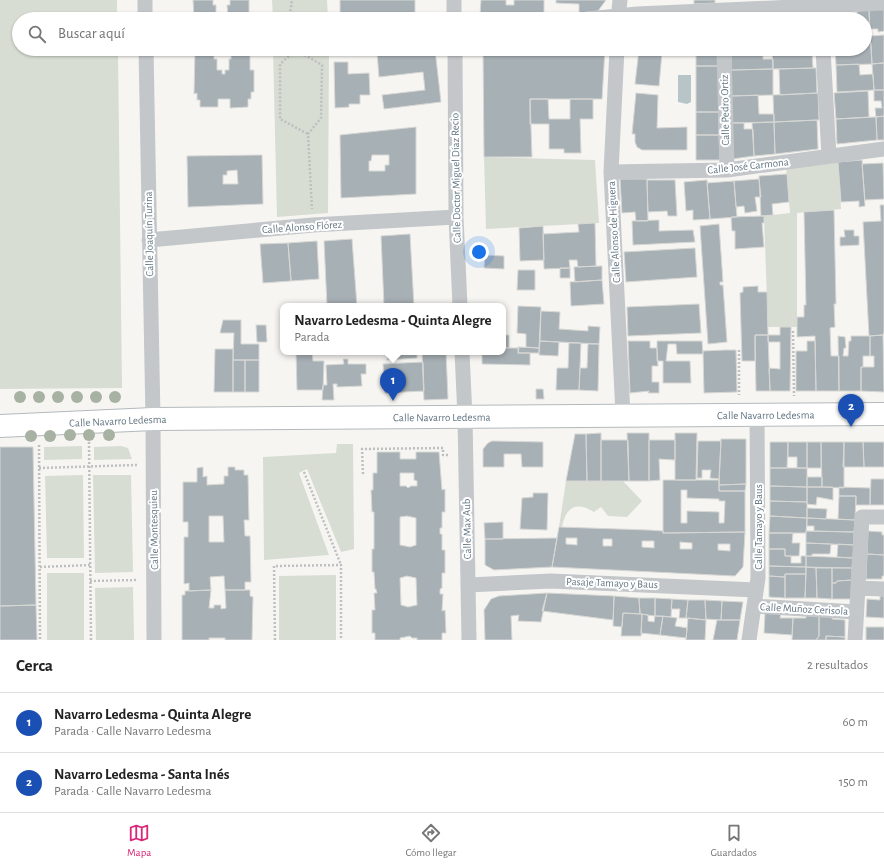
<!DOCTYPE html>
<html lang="es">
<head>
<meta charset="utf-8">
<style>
  :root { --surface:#fff; --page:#f6f6f6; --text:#222; --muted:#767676; --line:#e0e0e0; --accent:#db2777 }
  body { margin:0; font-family:"Alegreya Sans",sans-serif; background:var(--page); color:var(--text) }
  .you { position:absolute; left:479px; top:252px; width:14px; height:14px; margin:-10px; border:3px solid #fff; border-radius:50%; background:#1a73e8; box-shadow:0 0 0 6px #1a73e833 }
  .badge { display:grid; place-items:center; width:26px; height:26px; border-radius:50%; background:var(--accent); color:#fff; font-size:13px; font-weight:700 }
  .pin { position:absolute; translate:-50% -33px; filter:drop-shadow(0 1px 2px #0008) }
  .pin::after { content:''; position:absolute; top:21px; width:14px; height:12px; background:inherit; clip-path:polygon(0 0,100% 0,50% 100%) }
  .popup { position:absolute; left:280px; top:303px; width:226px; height:52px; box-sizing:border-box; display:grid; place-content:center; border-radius:8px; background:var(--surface); filter:drop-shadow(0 1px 3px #0005); font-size:13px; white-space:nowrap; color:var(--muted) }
  .popup b { font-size:15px; color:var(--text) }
  .popup::after { content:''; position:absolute; left:50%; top:100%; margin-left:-8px; border:8px solid transparent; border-top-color:var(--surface) }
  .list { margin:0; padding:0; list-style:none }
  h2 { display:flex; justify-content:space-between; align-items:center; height:52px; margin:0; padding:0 16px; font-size:17px }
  h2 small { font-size:13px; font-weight:400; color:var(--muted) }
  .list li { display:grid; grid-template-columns:26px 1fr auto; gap:12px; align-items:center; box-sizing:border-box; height:60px; padding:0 16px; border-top:1px solid var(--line) }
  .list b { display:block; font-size:15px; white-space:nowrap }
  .list p { margin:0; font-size:13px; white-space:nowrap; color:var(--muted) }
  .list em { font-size:13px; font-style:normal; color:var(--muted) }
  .icon { flex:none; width:22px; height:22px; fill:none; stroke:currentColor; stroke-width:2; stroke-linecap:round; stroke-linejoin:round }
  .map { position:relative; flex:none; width:884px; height:640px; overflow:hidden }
  .search { position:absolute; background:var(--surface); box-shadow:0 1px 3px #0004; left:12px; right:12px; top:12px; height:44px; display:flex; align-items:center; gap:10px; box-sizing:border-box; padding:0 14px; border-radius:22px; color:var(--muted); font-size:15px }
  .sheet { height:172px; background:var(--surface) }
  nav { display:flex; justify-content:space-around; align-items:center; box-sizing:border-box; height:56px; border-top:1px solid var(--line); background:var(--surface); font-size:11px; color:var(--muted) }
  nav a { display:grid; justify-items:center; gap:2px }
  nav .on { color:var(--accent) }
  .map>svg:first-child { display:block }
  .green { fill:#d7ddd3 }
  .water { fill:#b8c5c8 }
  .building { fill:#a7b0b5; stroke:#d7d7d4; fill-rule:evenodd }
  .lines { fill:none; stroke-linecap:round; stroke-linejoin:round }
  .secondary-casing { stroke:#b3b9bd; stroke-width:24 }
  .path { stroke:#bdbfc1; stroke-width:2.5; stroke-dasharray:2 2; stroke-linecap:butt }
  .street { stroke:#c3c7ca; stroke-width:15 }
  .secondary { stroke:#fff; stroke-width:22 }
  .tree { fill:#a8b2a3 }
  .labels { text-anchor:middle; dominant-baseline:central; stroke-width:4; stroke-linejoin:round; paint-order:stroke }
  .street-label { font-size:11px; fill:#647784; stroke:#fff }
</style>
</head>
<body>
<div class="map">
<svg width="884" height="640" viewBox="0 0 884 640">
  <rect width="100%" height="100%" fill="#f6f5f2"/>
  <path class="green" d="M0 0H117V19H19V49H118L122 388 0 389Z
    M272 0H327L328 19H273Z
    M273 49H329L328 213 277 217Z
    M484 157 595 160 599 223 486 229Z
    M838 162 841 209 797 213V327H768L764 216 790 213 786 167Z
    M337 444H353L354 549 341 552 307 469 299 473 329 555 264 560 263 457 336 453Z
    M82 446V459L44 460V447Z
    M121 446 128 448 132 459 94 460V447Z
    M83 475 84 558H47L45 476Z
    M93 475H131L133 572 95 573Z
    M566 481H623L642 501 627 517 608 516 601 507 594 512C576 501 566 507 562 527H559Z
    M47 573H84V640H47Z
    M336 575V640H279V576Z
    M133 587 134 640H96L95 588Z"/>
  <path class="water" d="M678 75H691V102L687 104 678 102Z"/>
  <path class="building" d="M193 0H213V5H216V17L220 16 221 19H192L194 18Z
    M230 0H249V16H252V19H224L223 16H228L227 5H230Z
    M340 0H415V19H385V17H370V19H340Z
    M481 0H506V5H514V0H544V17L524 19H485L480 15Z
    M556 0H606L598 11 579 13V4L556 3Z
    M694 0H715V3L694 4Z
    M884 9V31L878 32V29H870L869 10Z
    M869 10 870 36H865V19H833V14L857 13V11Z
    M772 14V19H752L751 15Z
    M730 15H751L752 19H730Z
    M884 35V63L872 64 870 36Z
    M865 43H871L872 64 836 65 835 49H865Z
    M195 49H217V51H214V59H217V70H222V74H225V70H229V59H231V50L228 49H250V70H254V92H251V99H248V107L230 108V99H218V107H200V100H197V93L194 94Z
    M414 49H435L441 102 384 109 382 95 425 90 423 72 379 77 377 53Z
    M483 49H605L602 99H530L532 157H484Z
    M639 49H692V52L662 53 659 86 635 84Z
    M696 49H718V66H696Z
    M731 49H772L763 50V59H773V69L731 70Z
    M772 49H815L816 53H812L813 68 773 69Z
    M334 62H348V74L369 73 370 95H360V104H349V107L335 108Z
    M882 63H884V90H874L872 64Z
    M859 64 860 75 873 74 874 90 837 92 836 65Z
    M696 66H718L719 112H696Z
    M816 68 817 93 780 95 779 69Z
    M773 69V95L731 96V70Z
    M874 90H884V116L876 117 875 108H882L881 101H874Z
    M868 91 869 117 836 119 834 93Z
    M636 93 658 95 657 128 687 127V150H642L637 147 635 142V134H632Z
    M818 93 819 120 774 122 773 95Z
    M758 95 759 114H774V122L732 123 731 96Z
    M530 99H548L549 119H570V99H593V119H580L581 153H564V149H549V124H530Z
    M696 112H719V135H696Z
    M884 116V140H877L876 117Z
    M876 117 877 140 837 144 836 119Z
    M817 120 818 149 775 154 774 122Z
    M774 122 775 154 754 156 752 123Z
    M732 123H744V129H753L754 156 732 159Z
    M416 127V194L341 198 340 135ZM372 155H389V165H385V171H369V161H371Z
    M696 135H719L720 160H696Z
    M262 155 263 204 188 207 187 156ZM237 170 238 184H223V175H227V171Z
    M862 160 865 206 859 207V201L841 202 838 162Z
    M883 163 884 199 865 200 862 164Z
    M787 174 789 202 772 204 773 215 761 216 759 176Z
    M620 179H647L648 221H636L635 212 622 213Z
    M759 179 761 197H755L757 211 745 213 744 206 736 207 734 181Z
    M647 180H675L677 216H668L667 211 648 212Z
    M707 180 710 219 693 220V210L686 211 684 182Z
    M734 181 737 217 710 219 707 183Z
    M880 205H884V332L883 335 869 336 863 222 881 221Z
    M834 210 836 304H834L835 327 830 328 831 356H839V391H816L815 336 797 337V317H804V305H806L804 212Z
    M764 216V223H762L764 247 735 249V231H732L731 217Z
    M659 220V231L693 230 695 242 633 245 632 221Z
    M595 223 596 266 578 267 577 260H569L570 268 544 269 543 234 579 232 578 224Z
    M719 224 723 282H720V285H723L727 342 708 344 700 226Z
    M543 226 544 260 520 261 519 228Z
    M844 230H854V236H859V245L840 246V237H845Z
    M410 234 414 306H384L381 236Z
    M352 239 357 306H327L324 241Z
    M317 241 319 279 291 281 288 243Z
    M288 243 291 281 263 283 260 244Z
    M695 248 697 277 626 282 624 252Z
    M485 255 504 256V269L484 268Z
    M602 266V280L575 282 574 267Z
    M560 268H570V278H560Z
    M518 270H535V290H517Z
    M602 280 604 304 571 306 570 282Z
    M758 286V292H767L768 335H755V361H742L740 293 743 292V287Z
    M699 304 701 333 628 336 627 307Z
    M518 306 541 307 539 348 526 347V334L517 333Z
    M541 311 560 312 559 329 588 331V326L600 327 599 344 540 341Z
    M223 320H241V344H259V360H233L234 333H220Z
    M256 325H266L267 342H257Z
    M780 327H791L790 391H770L769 368 780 369V342H768V335H780Z
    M505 335H509V348H503V338H505Z
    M755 335H768L770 391H756Z
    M883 335 884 392 861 391V367H874V356H870V336Z
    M838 336 845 337 846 348H844L843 356H848L849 341H851V336H870V356H863V367H861V391H839Z
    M540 341 559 342 558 356 539 355Z
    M628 341H650V348H657L658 366H652V382H659V393H648L649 391 630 393Z
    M657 341H702L703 354H677L676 344H668L666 361H690L691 383H663V361H657Z
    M807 341H815L816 391H796V351H807Z
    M569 343H581L579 390H556L557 368H568Z
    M588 344H599L598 391 579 390 580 368H587Z
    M518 347 539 348V353H518Z
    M503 348H519L518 353H530V365L482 364V352H503Z
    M215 349H233V392H214Z
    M725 350H736L737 392 704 393 703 351Z
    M296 352H312L313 361H324L323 390H297Z
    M388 352H417V358L387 360Z
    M422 352H446L448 399 424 400Z
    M343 359H348V364H366V374H361L362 386 337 387V384H333L334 400H322L323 385H327L326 365 344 364Z
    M233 360H245V392H233Z
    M245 360H259V392H245Z
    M423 362 424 391 385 393 383 364Z
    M536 389H543L544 399H536Z
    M601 433V481H587L586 434Z
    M627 433H649V481H629Z
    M675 433H697L696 480H675Z
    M575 434H586L587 481H566Z
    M721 439H746V484L719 485Z
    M601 440H628L629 481H601Z
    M649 440H675V460L659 459 660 480 649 481Z
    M492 441 543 442V467H522L521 454H504V467H483V449L488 443Z
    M698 441H721L719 479 710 478 711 470H702V478H697Z
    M770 442H788L787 468H770Z
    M788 442H807V468H797V457H788Z
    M807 442H821V468H807Z
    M821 442H844V488L822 487Z
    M844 442H863L864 467H843Z
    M863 442H884V467H864Z
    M0 447H33L36 605 0 606Z
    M377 452H400V459H416V452H439L442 490 445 489V512H442V528H440V534H442V550H445V573H442V588L440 589V594H443L442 611 445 610 446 633H442V640H417V638H412L410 636 400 638V640H375V633H372V610H375L374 593H377L376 589H375L374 572H372V549H374V512H372L371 490H373V473H377ZM400 473H414V480L417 481V486H411L408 488 406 486H400ZM407 516 416 518V545L410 547 400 545V517ZM407 576 416 578 417 605 408 607 401 605 400 578Z
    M203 467V477L207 476V485L224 484V476H228V467H235V470H244V475H248L249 520H244L245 536H250L251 582H245V590H225L224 576 210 577 211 590 189 591V583L184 584V537H188V522H183V482H197V468ZM209 516H223L224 542H209Z
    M770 468H807V487L770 486Z
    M807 477H822V487H807Z
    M871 479H884V505H870Z
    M663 480H719V491H745V532L663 533ZM681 490H687V498L719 499V501H725L724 523H719V512L687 511V523H681Z
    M746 484 745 491H719V485Z
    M770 486 807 487V502L770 501Z
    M807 487H833V500L817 497 816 505 807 504Z
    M839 487 870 488V505H856V496H839Z
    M533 493H548L547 530 520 529 522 498 533 497Z
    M839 496H856L855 520 838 519Z
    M770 501 807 502V518L770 516Z
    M807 508 827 509 826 519 807 518Z
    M770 516 807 518 806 533H769Z
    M807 518 855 520 854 532 814 531V526H807Z
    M503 522V539H485L484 523Z
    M559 527 648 530 663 531V533L745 532 743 567 735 576 552 567ZM566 538H577V545L566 544ZM603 539H612V546H603ZM642 541H654V548L642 547ZM680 542 692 543V549H680ZM718 544H730V551L718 550Z
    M806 531 854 532V545L806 543Z
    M868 531 882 532V535H884V555L867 554Z
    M769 533H793L792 543H800L799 556H785V549H769Z
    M557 538 552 567 494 570 485 565V539Z
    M806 543 831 544 830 554H812V556H806Z
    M838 544 854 545 853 558 837 557Z
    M769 549H785V556H791V563H801V556H806V567L769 566Z
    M867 554 884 555V576H882V579H866Z
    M806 556 853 558 852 568 806 567Z
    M769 566 806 567V574H785V577L769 576Z
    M806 567 816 568 817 598H805Z
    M816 568H832V599L817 598Z
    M832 568H852V580L837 581 836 583H832Z
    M785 574H806L805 598H785Z
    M769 576 785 577V598L769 597Z
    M852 580 851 599H832V583H836L837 581Z
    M211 590 209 608H214V605H221V609L226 608 225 590H250V596L253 597 252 640H225V638H209V640H182V595H185V591Z
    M547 593 541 622 518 621 519 615 511 616 512 640H485L484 610 491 599 499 596Z
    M547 593 614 596 613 620 542 611Z
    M614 596 639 598 640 614 623 613 622 627 613 626Z
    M880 596H884V618L866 617 867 599 880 600Z
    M639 598H655V616L640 614Z
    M655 598 672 599 671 617 655 616Z
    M672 599 688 600 686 618H679L680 609H671Z
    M688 600H705L706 620 686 618Z
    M705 600 722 601 721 620 706 619Z
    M722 601 743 602 740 620H721Z
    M36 605 37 640H0V606Z
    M623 613 642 614 641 636H621Z
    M765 613 781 614 780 618H793L792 635 764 633Z
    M642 614 648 615V621L654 622 655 616H663L660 635 641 633Z
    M806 614 819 615V636L816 640H792L793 618H806Z
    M819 615H832V619L845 620V637L826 636V640H816L819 636Z
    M663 616 677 618 675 626 687 628 686 638 660 635Z
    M688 618 706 620 705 640H686Z
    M717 620H740L737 640H713Z
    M866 627H884V640H866Z
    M826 636 845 637V640H826Z"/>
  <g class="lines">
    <g class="secondary-casing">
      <g id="secondary">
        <path id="s1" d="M0 426 153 419 884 414"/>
      </g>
    </g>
    <path class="path" d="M289 19 292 0
      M294 49 322 65 321 118 308 134 312 209
      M295 51 280 64V119L308 134
      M793 331 794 396
      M739 350V395
      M89 442 91 640
      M39 445 40 640
      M39 468 137 465
      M304 472 341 565
      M363 474 362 449 443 448V455H449
      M40 567 90 565
      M90 581 138 580
      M275 640 274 566 341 565V640"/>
    <path class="street" d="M145 0V19
      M454 0V19
      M588 19 637 14 884 3
      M618 19 620 0
      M146 49 153 419 154 640
      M455 49 456 217 460 306
      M617 49 611 172 623 415
      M724 49 727 170
      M823 49 829 156
      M611 172 727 170 884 149
      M149 240 313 225 456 217
      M462 352 465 417 469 640
      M468 585 551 581 756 590
      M858 588 884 589
      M754 606 856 612
      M749 640 758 578 757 414
      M855 640 862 517H884"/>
    <use href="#secondary" class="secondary"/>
  </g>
  <g class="tree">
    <circle cx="20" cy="397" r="6"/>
    <circle cx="39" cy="397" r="6"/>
    <circle cx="58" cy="397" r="6"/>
    <circle cx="77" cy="397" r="6"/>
    <circle cx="96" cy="397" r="6"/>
    <circle cx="115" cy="397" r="6"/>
    <circle cx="70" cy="435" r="6"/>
    <circle cx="89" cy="435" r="6"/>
    <circle cx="109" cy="435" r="6"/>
    <circle cx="31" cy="436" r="6"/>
    <circle cx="50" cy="436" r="6"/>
  </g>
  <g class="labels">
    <g class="street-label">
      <text transform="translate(725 110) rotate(-91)">Calle Pedro Ortiz</text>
      <text transform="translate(748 166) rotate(-6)">Calle José Carmona</text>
      <text transform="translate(456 178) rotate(-91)">Calle Doctor Miguel Díaz Recio</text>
      <text transform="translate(302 227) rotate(-4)">Calle Alonso Flórez</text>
      <text transform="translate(614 232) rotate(-93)">Calle Alonso de Higuera</text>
      <text transform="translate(149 234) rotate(-91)">Calle Joaquín Turina</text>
      <text stroke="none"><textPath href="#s1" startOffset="766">Calle Navarro Ledesma</textPath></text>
      <text stroke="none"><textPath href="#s1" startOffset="442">Calle Navarro Ledesma</textPath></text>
      <text stroke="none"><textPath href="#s1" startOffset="118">Calle Navarro Ledesma</textPath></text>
      <text transform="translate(758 527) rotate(-90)">Calle Tamayo y Baus</text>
      <text transform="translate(467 529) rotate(-91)">Calle Max Aub</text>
      <text transform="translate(154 530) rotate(-91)">Calle Montesquieu</text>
      <text transform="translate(612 583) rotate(2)">Pasaje Tamayo y Baus</text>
      <text transform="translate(804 609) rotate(3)">Calle Muñoz Cerisola</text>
    </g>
  </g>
</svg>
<div class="you"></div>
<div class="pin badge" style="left:393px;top:401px;background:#1a4fb4">1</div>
<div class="popup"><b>Navarro Ledesma - Quinta Alegre</b>Parada</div>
<div class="pin badge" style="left:851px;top:427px;background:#1a4fb4">2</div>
<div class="search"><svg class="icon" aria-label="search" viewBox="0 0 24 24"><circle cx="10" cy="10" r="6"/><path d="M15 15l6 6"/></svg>Buscar aquí</div>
</div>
<section class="sheet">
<h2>Cerca<small>2 resultados</small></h2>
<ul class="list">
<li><span class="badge" style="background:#1a4fb4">1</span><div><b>Navarro Ledesma - Quinta Alegre</b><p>Parada · Calle Navarro Ledesma</p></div><em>60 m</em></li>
<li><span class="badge" style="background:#1a4fb4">2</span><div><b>Navarro Ledesma - Santa Inés</b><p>Parada · Calle Navarro Ledesma</p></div><em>150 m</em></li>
</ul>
</section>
<nav>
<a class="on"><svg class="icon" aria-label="map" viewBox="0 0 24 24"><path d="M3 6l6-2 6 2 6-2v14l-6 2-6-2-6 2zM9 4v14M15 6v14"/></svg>Mapa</a>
<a><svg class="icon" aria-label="directions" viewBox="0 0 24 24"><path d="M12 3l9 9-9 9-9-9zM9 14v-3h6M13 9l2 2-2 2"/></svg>Cómo llegar</a>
<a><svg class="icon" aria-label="saved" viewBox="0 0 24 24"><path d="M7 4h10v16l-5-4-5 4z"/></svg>Guardados</a>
</nav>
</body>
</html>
